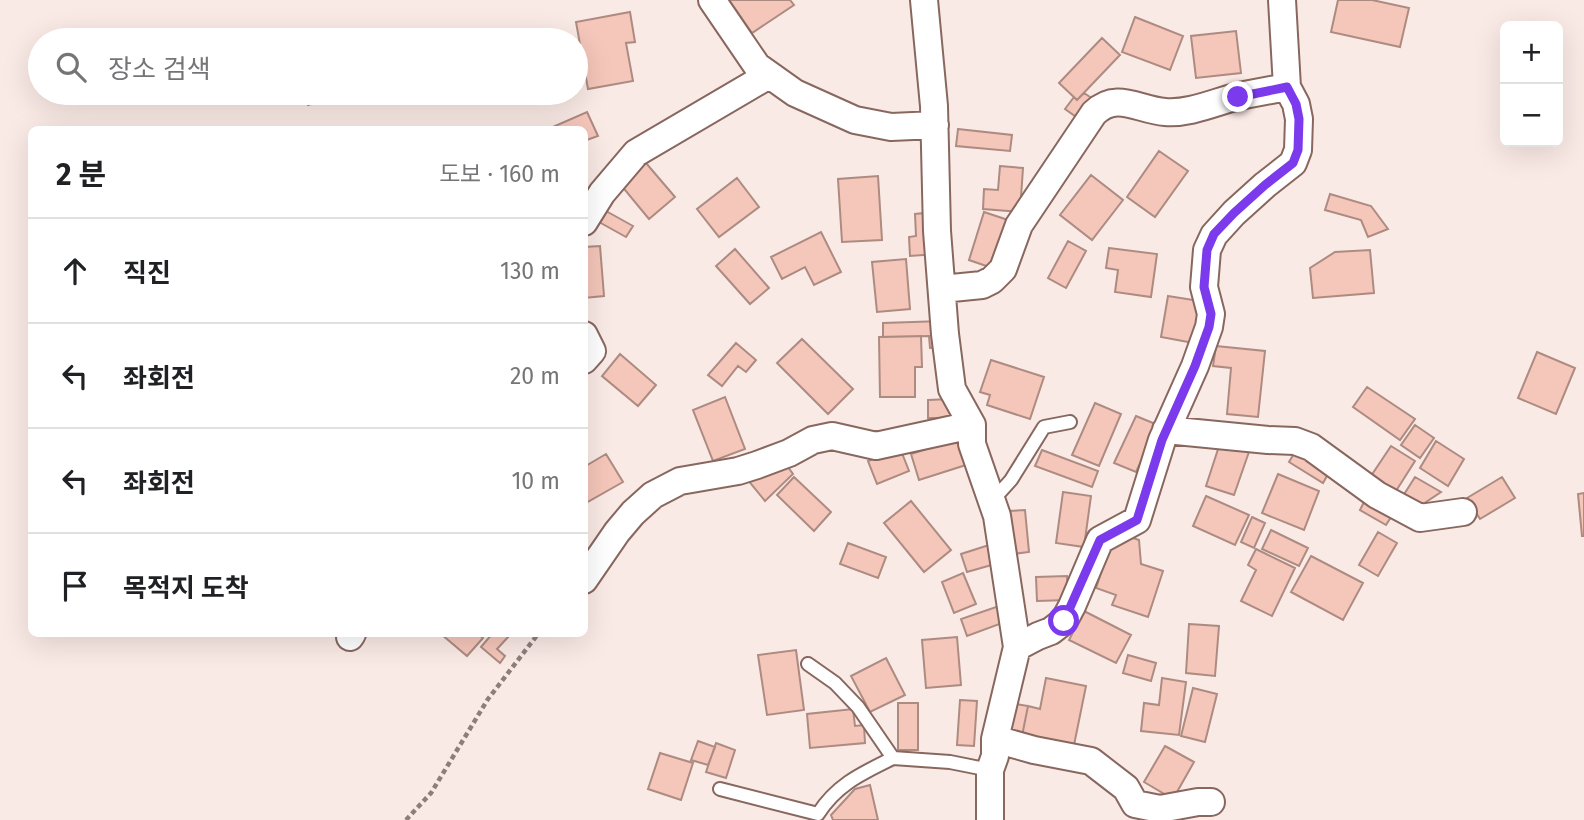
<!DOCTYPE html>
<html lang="ko">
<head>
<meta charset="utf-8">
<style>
  :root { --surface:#fff; --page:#f6f6f6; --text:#202124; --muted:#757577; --line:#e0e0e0 }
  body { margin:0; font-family:"Fira Sans","Noto Sans KR",sans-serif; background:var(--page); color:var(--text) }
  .controls { position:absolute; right:21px; top:21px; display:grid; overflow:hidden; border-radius:10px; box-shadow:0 7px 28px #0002 }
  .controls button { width:63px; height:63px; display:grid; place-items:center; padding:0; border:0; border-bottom:2px solid var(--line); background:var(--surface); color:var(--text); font:35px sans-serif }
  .stop { position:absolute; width:21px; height:21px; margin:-16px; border:5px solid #7c3aed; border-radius:50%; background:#fff }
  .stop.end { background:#7c3aed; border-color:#fff; box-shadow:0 2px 7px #0008 }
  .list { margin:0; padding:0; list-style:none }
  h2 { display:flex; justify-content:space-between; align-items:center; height:91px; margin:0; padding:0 28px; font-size:30px }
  h2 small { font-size:23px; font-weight:400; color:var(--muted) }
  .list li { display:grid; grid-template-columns:46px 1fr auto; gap:21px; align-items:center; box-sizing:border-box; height:105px; padding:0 28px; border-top:2px solid var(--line) }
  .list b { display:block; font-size:26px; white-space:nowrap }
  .list em { font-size:23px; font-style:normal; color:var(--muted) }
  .icon { flex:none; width:38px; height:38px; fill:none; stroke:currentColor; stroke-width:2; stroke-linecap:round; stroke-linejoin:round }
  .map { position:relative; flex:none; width:1584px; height:820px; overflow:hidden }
  .search { position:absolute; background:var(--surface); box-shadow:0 7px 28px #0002; left:28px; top:28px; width:560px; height:77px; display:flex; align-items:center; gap:18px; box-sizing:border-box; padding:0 24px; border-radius:38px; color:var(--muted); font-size:26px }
  .panel { position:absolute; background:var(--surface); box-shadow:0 7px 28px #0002; left:28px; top:126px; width:560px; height:511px; border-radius:10px }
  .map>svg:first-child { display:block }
  .building { fill:#f5c6ba; stroke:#ad8b81; stroke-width:2 }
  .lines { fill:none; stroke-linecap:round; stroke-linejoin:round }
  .service-casing { stroke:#88675f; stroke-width:16 }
  .minor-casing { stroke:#88675f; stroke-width:30 }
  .path { stroke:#8d7e7b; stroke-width:4.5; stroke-dasharray:5 3.5; stroke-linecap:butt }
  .service { stroke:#fff; stroke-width:12 }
  .minor { stroke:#fff; stroke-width:26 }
  .route { stroke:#7c3aed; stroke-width:9 }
</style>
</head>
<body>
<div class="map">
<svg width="1584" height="820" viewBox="0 0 1584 820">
  <rect width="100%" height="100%" fill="#faeae6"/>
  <path class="building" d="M729 0H790L794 5 752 33Z
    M1338 0H1372L1409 8 1400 47 1331 32Z
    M630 12 635 42 626 43 633 81 588 89 576 22Z
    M1135 17 1183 36 1170 70 1122 52Z
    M1236 31 1241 73 1196 78 1191 36Z
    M1102 38 1120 55 1077 100 1059 83Z
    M305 93H335L336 97 308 105Z
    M1084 93 1096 101 1082 121 1065 109 1074 97 1077 100Z
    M587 112 598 136 584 141V130H546Z
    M958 129 1012 135 1010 151 956 146Z
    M1159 151 1188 171 1155 217 1127 197Z
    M646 163 675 197 649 219 620 184Z
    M1000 166 1023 168 1020 212 983 209 984 189 998 190Z
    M1091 175 1123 200 1092 240 1060 215Z
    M878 176 882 240 842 242 838 179Z
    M737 178 759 207 719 237 697 209Z
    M1330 194 1371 206 1388 229 1368 237 1361 220 1325 210Z
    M606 211 633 226 626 237 599 222Z
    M934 212 937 254 910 256 909 237 916 236 915 214Z
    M984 212 1011 221 995 269 969 260Z
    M821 232 841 272 814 285 805 267 782 279 771 257Z
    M1068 241 1086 251 1066 288 1048 278Z
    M600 246 604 296 584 298V247Z
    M1109 248 1157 254 1151 297 1115 292 1118 270 1106 268Z
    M735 249 769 288 750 304 716 266Z
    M1370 250 1374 293 1313 298 1310 268 1335 252Z
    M906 259 910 309 877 312 872 262Z
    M1168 296 1206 302 1199 344 1161 337Z
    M942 321V347L930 348 929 336 883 337V323Z
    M921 336 922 367H915V397H880L879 337Z
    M802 339 853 389 828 414 777 363Z
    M736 343 756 360 746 372 738 366 722 386 708 375Z
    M1216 346 1265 351 1258 417 1227 414 1231 368 1213 366Z
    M1537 352 1575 368 1556 414 1518 398Z
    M620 354 656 385 638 406 602 376Z
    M991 360 1044 377 1030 419 987 405 990 395 980 392Z
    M1367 387 1415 419 1400 440 1353 407Z
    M725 397 745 449 713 461 693 410Z
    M951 399V418H928V400Z
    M1095 403 1121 414 1099 466 1072 455Z
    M1136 416 1158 425 1136 472 1114 463Z
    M1415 425 1434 438 1420 458 1401 445Z
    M961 438 969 464 919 480 911 454Z
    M1221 440 1250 449 1234 495 1206 486Z
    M1436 441 1464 459 1448 486 1420 468Z
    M1391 446 1415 461 1396 491 1371 476Z
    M1298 447 1332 467 1323 483 1289 462Z
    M900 448 909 471 877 484 868 461Z
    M1042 450 1098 471 1092 487 1035 466Z
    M606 454 623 482 584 504V467Z
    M785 463 793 474 765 501 747 479Z
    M1278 474 1319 491 1304 530 1262 513Z
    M794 477 831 512 814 531 777 495Z
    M1415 477 1441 492 1420 506 1403 496Z
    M1502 477 1515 498 1480 519 1467 498Z
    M1063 492 1091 496 1084 547 1056 543Z
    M1584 493V536H1582L1578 494Z
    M1206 496 1249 515 1235 545 1193 526Z
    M1366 498 1393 514 1386 525 1360 510Z
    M911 501 951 550 924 572 884 523Z
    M1025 510 1029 552 1013 554 1009 511Z
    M1252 517 1265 523 1254 548 1241 542Z
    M1271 530 1308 548 1299 566 1262 549Z
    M1378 532 1397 543 1378 576 1359 565Z
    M1127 536 1139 540 1141 564 1163 571 1148 617 1112 605 1116 595 1096 588 1109 549Z
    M848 543 886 557 878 578 840 564Z
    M989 545 995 564 967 572 961 554Z
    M1256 549 1295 568 1272 616 1241 601 1256 570 1248 565Z
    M1311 556 1363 583 1343 620 1291 592Z
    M963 573 976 604 954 613 942 582Z
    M1067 576 1068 600 1037 601 1036 577Z
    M999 606 1005 622 967 636 961 619Z
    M1084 611 1131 635 1116 663 1069 640Z
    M1189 624 1219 626 1215 676 1186 673Z
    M441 634H478L483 638 467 656Z
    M492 634 510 635 497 649 505 656 500 663 481 647Z
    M957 637 961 685 926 688 922 640Z
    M796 650 804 710 767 715 758 655Z
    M1128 655 1156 663 1151 681 1123 673Z
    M886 658 905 695 870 712 851 676Z
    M1046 678 1086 686 1073 750 1022 736 1028 706 1040 709Z
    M1162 678 1186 682 1179 735 1141 731 1144 703 1159 705Z
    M1193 688 1217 694 1205 742 1181 736Z
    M960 700 977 701 974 746 957 745Z
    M898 703H918V750H898Z
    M1016 704 1028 706 1022 736 1010 733Z
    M853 709 855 726 864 725 865 743 810 748 807 714Z
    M698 741 715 747 708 765 691 760Z
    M716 743 735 750 726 778 706 772Z
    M1165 746 1194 762 1173 799 1144 782Z
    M660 753 693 763 681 800 648 789Z
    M870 785 878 820H833L831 815 855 789Z"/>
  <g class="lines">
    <g class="service-casing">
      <path id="service" d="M992 501 1011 480 1044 427 1070 422
        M808 664 835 683 858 707 893 758 950 762 990 770
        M720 789 818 814C837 784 863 773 893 758"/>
    </g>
    <g class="minor-casing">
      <path id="minor" d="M712 0 757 66 795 93 855 120 891 127 935 125
        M924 0 934 106 937 231 945 334 952 389 972 425V444L997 516 1017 647 995 739V756L990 770V820
        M584 222 602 193 636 153 769 75
        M942 289 982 285 992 280 1003 269 1019 225 1094 113C1117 91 1138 110 1165 112 1190 114 1215 102 1239 96 1255 93 1271 90 1287 87
        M584 335 592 351 584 360
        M1166 430 1268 440 1295 441 1311 447 1377 495 1420 518 1463 512
        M584 580 617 532 633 513 653 495 680 481 738 471 757 465 789 453 813 440 832 436 876 446 972 425
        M350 637 352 634
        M1017 647 1038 636 1051 631 1064 621 1072 606 1100 540 1137 520 1162 440 1195 366 1209 327 1211 314 1204 287 1207 250 1214 235 1234 213 1265 185 1293 163 1298 150 1299 119 1296 104 1287 87 1282 0
        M995 739 1034 750 1091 761 1126 788 1135 804 1160 809 1198 802H1211"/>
    </g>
    <path class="path" d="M406 820 431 793 488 699 538 634"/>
    <use href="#service" class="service"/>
    <use href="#minor" class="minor"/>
  </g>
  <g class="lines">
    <path class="route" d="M1064 621 1100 540 1137 520 1162 440 1195 366 1209 327 1211 314 1204 287 1207 250 1214 234 1234 213 1265 185 1293 163 1298 150 1299 119 1296 104 1287 87 1238 97"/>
  </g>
</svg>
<div class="controls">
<button>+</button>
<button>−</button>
</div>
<div class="stop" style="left:1064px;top:621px"></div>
<div class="stop end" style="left:1238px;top:97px"></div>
<div class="search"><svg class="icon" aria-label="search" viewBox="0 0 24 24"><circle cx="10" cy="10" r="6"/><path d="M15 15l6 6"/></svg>장소 검색</div>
<section class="panel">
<h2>2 분<small>도보 · 160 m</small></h2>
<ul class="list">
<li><svg class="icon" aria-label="ahead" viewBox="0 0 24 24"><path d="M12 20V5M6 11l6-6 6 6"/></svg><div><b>직진</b></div><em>130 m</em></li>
<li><svg class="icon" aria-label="left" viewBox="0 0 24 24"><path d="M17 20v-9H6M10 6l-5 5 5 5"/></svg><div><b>좌회전</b></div><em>20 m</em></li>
<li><svg class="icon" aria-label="left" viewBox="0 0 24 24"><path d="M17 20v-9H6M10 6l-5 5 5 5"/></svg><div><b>좌회전</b></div><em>10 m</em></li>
<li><svg class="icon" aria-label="arrive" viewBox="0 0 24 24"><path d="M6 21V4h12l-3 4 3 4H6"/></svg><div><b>목적지 도착</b></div></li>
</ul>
</section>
</div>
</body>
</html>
